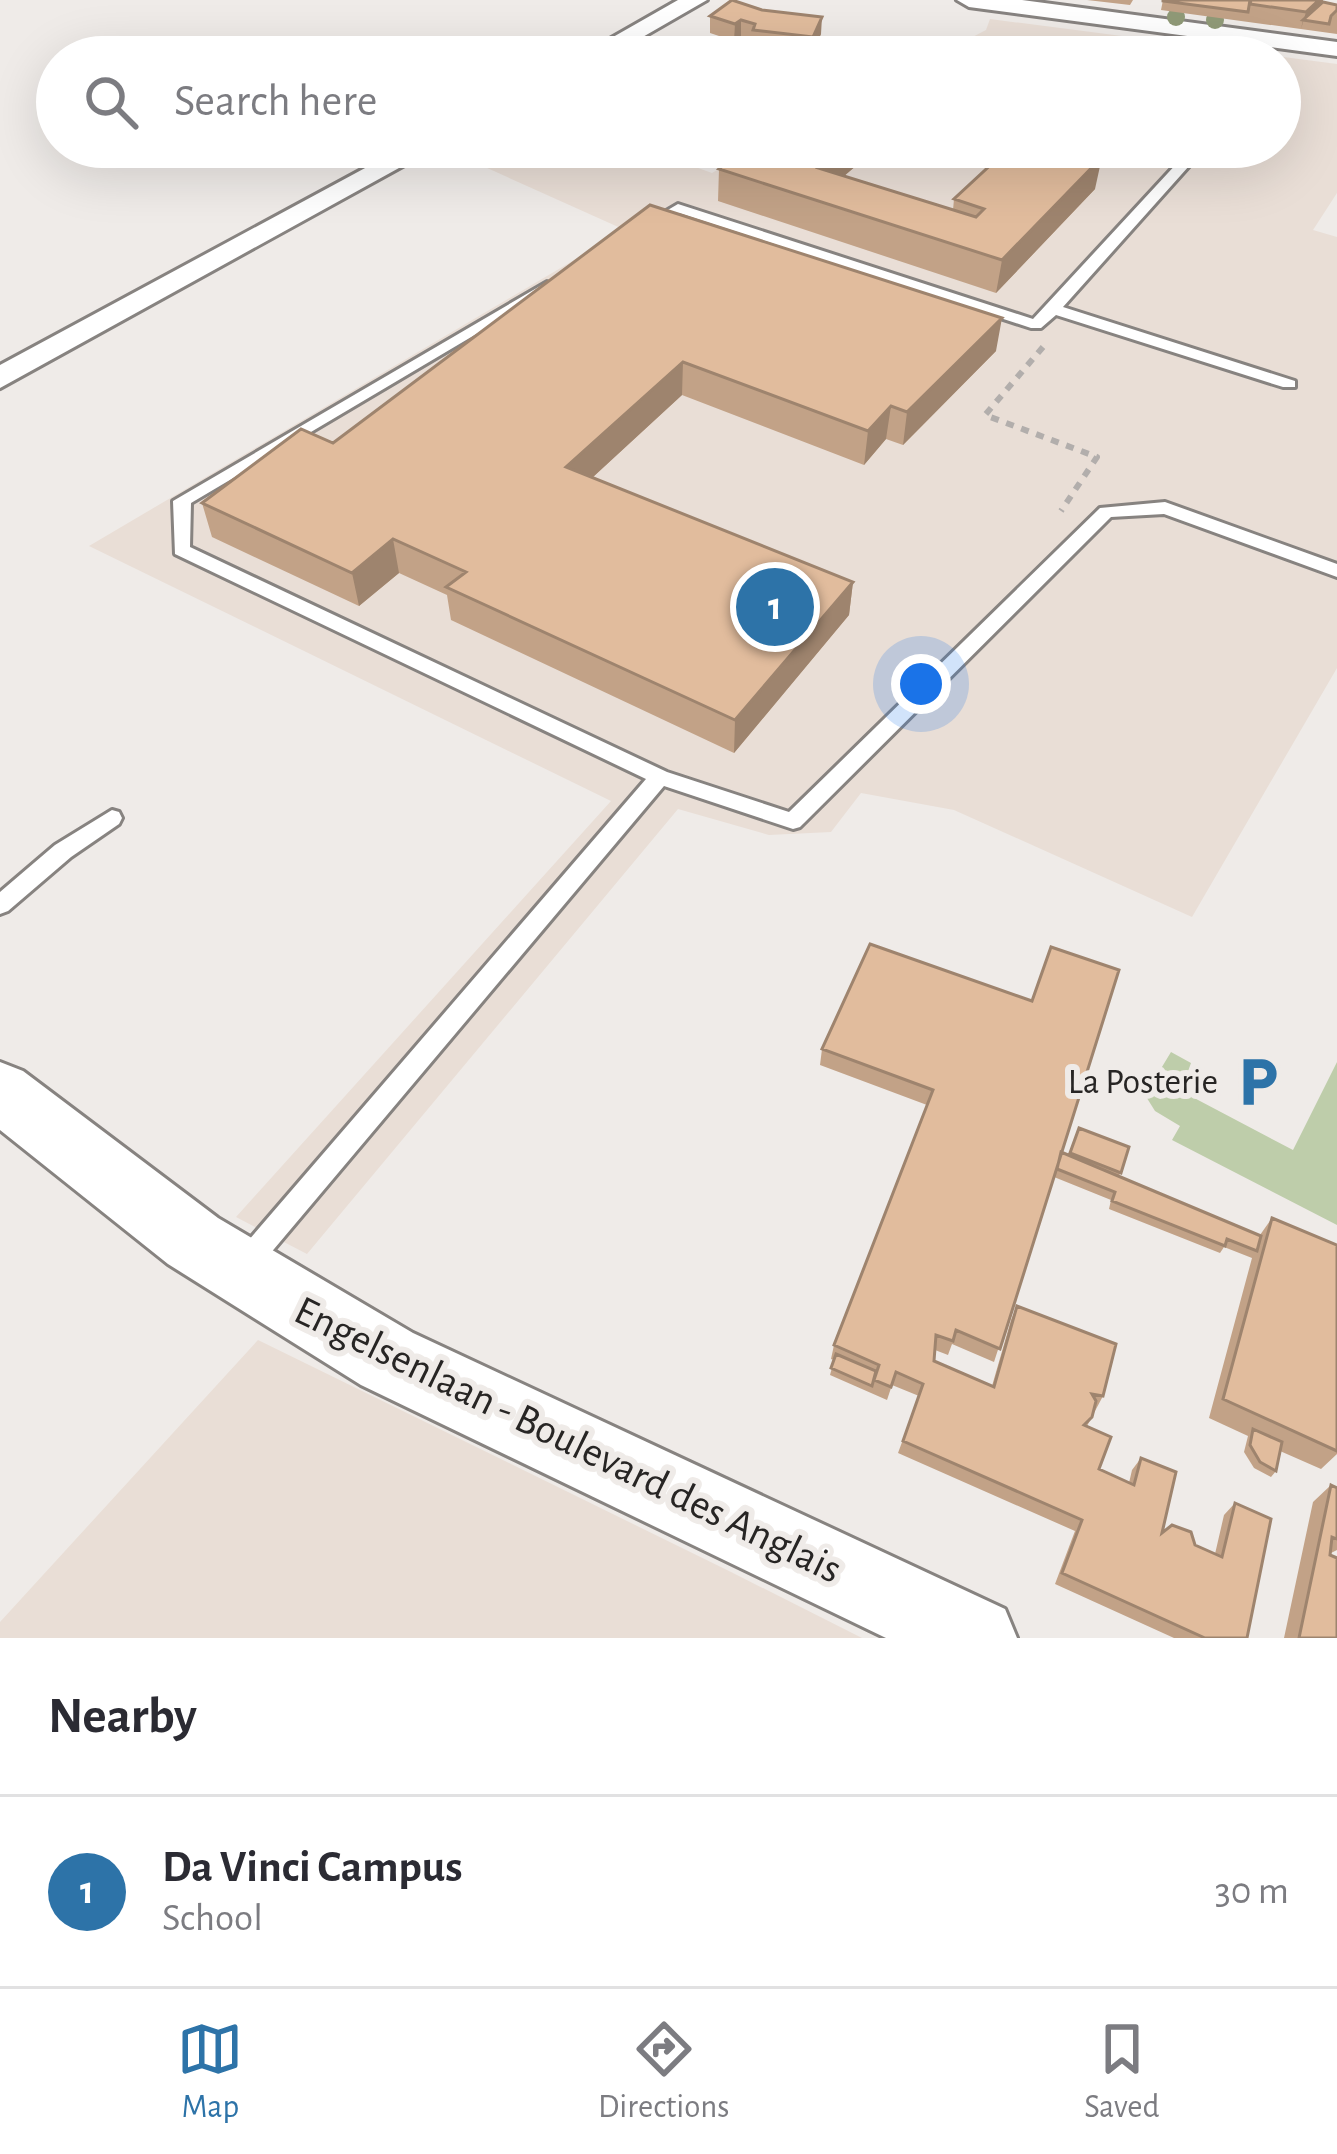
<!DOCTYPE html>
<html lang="en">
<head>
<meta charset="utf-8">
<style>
  :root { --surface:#fff; --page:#f2f2f3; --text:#2b2b33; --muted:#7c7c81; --line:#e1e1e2; --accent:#2d73a8 }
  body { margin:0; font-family:"Alegreya Sans",sans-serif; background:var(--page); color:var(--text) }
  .you { position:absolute; left:921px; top:684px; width:42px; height:42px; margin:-30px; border:9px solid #fff; border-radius:50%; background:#1a73e8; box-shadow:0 0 0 18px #1a73e833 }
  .badge { display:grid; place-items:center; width:78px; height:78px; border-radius:50%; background:var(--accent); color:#fff; font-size:39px; font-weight:700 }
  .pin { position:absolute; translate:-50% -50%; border:6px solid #fff; box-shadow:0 3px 12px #0006 }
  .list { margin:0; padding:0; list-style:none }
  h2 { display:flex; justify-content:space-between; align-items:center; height:156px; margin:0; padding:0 48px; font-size:51px }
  h2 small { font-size:39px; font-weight:400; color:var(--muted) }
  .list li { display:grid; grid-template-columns:78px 1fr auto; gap:36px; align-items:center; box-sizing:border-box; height:192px; padding:0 48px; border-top:3px solid var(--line) }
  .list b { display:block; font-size:45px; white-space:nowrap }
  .list p { margin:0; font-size:39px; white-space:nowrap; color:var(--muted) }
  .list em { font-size:39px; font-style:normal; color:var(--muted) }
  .icon { flex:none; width:66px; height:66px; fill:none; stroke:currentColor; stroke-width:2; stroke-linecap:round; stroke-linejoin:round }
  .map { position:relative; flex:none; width:1337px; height:1638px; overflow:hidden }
  .search { position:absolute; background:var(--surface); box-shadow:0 12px 48px #0002; left:36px; right:36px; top:36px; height:132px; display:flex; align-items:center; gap:30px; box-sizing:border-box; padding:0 42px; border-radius:66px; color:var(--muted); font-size:45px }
  .sheet { height:348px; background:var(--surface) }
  nav { display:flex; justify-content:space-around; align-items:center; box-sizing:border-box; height:168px; border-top:3px solid var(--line); background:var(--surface); font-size:33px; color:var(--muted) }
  nav a { display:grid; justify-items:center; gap:6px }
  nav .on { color:var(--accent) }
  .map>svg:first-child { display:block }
  .built { fill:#e9ded6 }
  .green { fill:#becdaa }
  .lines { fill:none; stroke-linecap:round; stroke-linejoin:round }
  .lane-casing { stroke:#878380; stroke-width:6 }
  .street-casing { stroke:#878380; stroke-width:6 }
  .secondary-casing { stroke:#878380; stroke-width:6 }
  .path { stroke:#b2aeac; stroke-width:6; stroke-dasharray:8 8; stroke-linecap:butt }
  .lane { fill:#fff; fill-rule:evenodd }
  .street { fill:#fff; fill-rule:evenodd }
  .secondary { fill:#fff; fill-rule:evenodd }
  .tree { fill:#909a77 }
  .wall { fill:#c2a287 }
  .shaded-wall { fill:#9e846e }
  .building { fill:#e1bc9d; stroke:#9e846e; stroke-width:3 }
  .labels { text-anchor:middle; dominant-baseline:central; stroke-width:12; stroke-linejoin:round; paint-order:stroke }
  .poi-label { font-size:36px; fill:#272524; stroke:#efebe8; text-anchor:end }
  .near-street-label { font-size:42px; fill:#272524; stroke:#efebe8 }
</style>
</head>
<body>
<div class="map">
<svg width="1337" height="1638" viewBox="0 0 1337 1638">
  <rect width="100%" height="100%" fill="#efebe8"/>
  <path class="built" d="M990 19 1337 64V193L1313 230 1337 237V668L1192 917 954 810 861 793 831 832 769 835 678 809 307 1254 236 1217 611 801 89 546 625 230 447 150 453 147H640L712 173 757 147H1280V57H934L986 30Z
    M258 1340 731 1572 862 1638H0V1622Z"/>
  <path class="green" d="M1171 1052 1191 1063 1181 1091 1293 1150 1337 1062V1225L1172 1140 1180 1126 1155 1111 1145 1095Z"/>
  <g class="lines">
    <g class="lane-casing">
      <path id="lane" d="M1192 147H1206L1063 307 1295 381V387H1283L1056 315 1041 328H1031L679 213 656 227 644 224 678 204 1033 319Z
        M547 282 554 286 552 289 191 503 190 547 667 772 789 812 1100 508 1165 502 1337 564V577L1164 514 1111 517 800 827 793 829 664 786 253 1274 244 1277 235 1274 231 1265 235 1256 646 779 175 554 173 501Z
        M112 810 119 812 122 818 119 824 71 857 8 911 0 914V892L55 845Z"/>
    </g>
    <g class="street-casing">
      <path id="street" d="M678 0H707L608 57H578Z
        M957 0H1022L1337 42V56L969 7Z
        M404 147H437L0 388V365Z"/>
    </g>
    <g class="secondary-casing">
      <path id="secondary" d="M0 1062 23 1071 218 1218 413 1333 1005 1609 1017 1638H886L361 1385 168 1264 0 1130Z"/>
    </g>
    <path class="path" d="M1043 347 985 415 1097 457 1061 511"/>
    <use href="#lane" class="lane"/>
    <use href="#street" class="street"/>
    <use href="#secondary" class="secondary"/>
  </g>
  <g class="tree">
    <circle cx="1176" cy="17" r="9"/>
    <circle cx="1215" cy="20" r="9"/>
  </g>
  <path class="wall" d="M1087 0H1133L1130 5Z
    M1163 0H1323L1321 4 1337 5V34L1161 10Z
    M710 16 821 34 812 53 752 46V40L741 36 734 41 710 33Z
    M785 147H878L844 176 953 210 954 199 1095 189 996 293 718 201 719 169 775 155Z
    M650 205 996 351 903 445 886 439 864 465 682 395 593 477 853 582 849 615 734 753 451 620 447 595 399 573 359 606 212 537 202 503 333 443Z
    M870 944 1062 1152 1069 1156 1079 1128 1129 1147 1119 1176 1260 1235 1272 1218 1337 1245V1454L1321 1469 1280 1451 1276 1471 1271 1477 1254 1468 1244 1452 1248 1436 1209 1418 1252 1258 1224 1247 1220 1253 1109 1209 1111 1200 1054 1177 994 1362 952 1344 948 1355 935 1350 934 1361 992 1386 1011 1320 1017 1306 1103 1396 1087 1426 1099 1469 1129 1483 1132 1470 1141 1458 1162 1533 1215 1554 1224 1515 1235 1503 1247 1638H1174L1055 1584 1075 1531 898 1453 919 1396 892 1385 887 1400 830 1375 834 1360 831 1359 834 1345 927 1105 820 1065 822 1049Z
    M1331 1485 1337 1488V1550L1331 1553 1337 1638H1284L1313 1502Z"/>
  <path class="shaded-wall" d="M1319 0H1323L1319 12 1303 20 1301 29 1306 12Z
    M822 17 821 34 812 53 813 37Z
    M741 20V36L734 41 735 24Z
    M844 147H878L816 200 818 168Z
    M1102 157 1095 189 996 293 1002 260Z
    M1002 318 996 351 903 445 907 412Z
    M683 362 682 395 568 500 566 467Z
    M891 406 886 439 864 465 868 431Z
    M393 539 399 573 359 606 352 573Z
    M853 582 849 615 734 753 735 720Z"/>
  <path class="building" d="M732 0 762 10 822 17 813 37 753 30 755 24 741 20 735 24 710 16Z
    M1163 0H1250L1248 12 1163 1Z
    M1251 0H1319L1306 12 1250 4Z
    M1323 2 1337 5V10L1331 16 1329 24 1303 20Z
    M918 40 979 57H897Z
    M748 147 775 155 785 147H844L818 168 976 217 984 209 954 199 1010 147H1066L1102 157 1002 260 719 169Z
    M650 205 1002 318 907 412 891 406 868 431 683 362 566 467 853 582 735 720 446 587 466 572 393 539 352 573 202 503 301 429 333 443Z
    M870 944 1032 1001 1051 947 1119 970 1000 1349 956 1330 953 1341 936 1335 934 1361 994 1387 1017 1306 1116 1344 1103 1396 1092 1394 1096 1401 1092 1417 1084 1425 1111 1437 1099 1469 1134 1485 1141 1458 1176 1472 1162 1533 1172 1525 1191 1532 1195 1545 1222 1557 1235 1503 1271 1519 1247 1638H1205L1062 1573 1082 1520 903 1441 923 1384 896 1372 891 1387 874 1380 879 1365 834 1345 933 1090 822 1049Z
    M1079 1128 1129 1147 1121 1173 1070 1153Z
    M1061 1152 1261 1236 1257 1251 1227 1239 1225 1246 1112 1201 1115 1192 1057 1169Z
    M1272 1218 1337 1245V1451L1223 1399Z
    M836 1354 876 1371 872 1386 831 1368Z
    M1253 1429 1282 1442 1276 1471 1260 1462 1250 1445Z
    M1331 1485 1337 1488V1539L1332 1537 1330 1555 1337 1558V1638H1299Z"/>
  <defs>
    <g id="parking-bare" transform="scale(4.14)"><path d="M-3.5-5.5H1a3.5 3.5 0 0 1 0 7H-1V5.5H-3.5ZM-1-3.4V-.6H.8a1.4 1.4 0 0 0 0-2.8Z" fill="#2d73a8" stroke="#efebe8" stroke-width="2.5" paint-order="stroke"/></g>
  </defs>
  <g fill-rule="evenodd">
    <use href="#parking-bare" x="1258" y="1082"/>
  </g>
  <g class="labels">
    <g class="poi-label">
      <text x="1218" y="1082">La Posterie</text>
    </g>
    <g class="near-street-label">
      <text transform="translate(568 1440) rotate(26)">Engelsenlaan - Boulevard des Anglais</text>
    </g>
  </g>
</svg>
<div class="you"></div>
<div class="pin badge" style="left:775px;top:607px">1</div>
<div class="search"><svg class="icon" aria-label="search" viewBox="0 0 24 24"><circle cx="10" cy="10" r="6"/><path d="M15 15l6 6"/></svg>Search here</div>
</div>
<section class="sheet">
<h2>Nearby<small></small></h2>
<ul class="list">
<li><span class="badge">1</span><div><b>Da Vinci Campus</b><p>School</p></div><em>30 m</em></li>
</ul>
</section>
<nav>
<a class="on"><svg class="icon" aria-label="map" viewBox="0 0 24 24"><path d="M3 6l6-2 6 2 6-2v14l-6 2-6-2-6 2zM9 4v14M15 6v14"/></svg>Map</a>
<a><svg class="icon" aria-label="directions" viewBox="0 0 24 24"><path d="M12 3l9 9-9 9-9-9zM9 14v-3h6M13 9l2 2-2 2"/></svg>Directions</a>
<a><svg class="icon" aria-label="saved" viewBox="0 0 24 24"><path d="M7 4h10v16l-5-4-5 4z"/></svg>Saved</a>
</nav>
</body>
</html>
